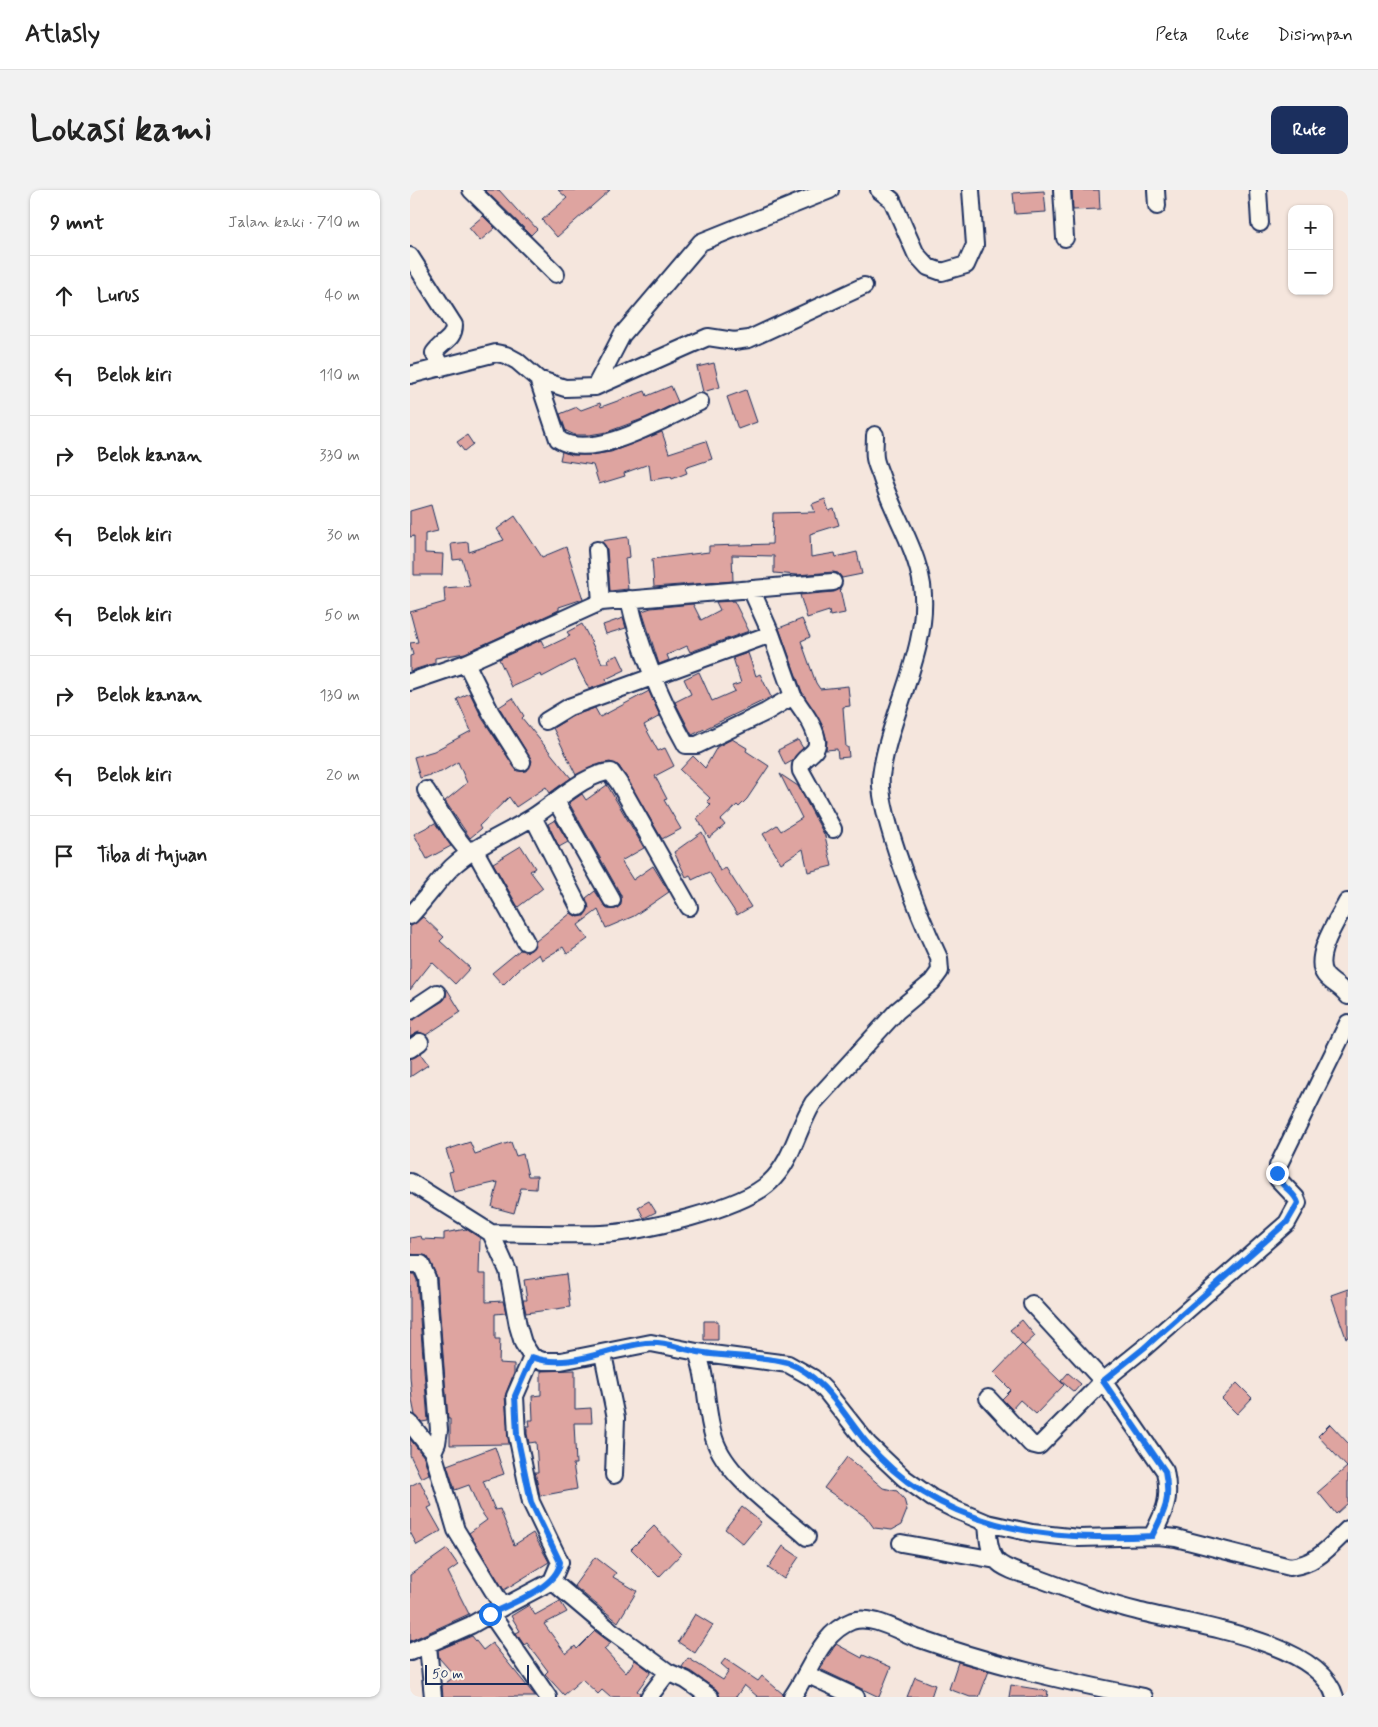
<!DOCTYPE html>
<html lang="id">
<head>
<meta charset="utf-8">
<style>
  :root { --surface:#fff; --page:#f2f2f2; --text:#222; --muted:#767676; --line:#e0e0e0; --accent:#1b2f5e }
  body { margin:0; font-family:Mynerve,sans-serif; background:var(--page); color:var(--text) }
  .controls { position:absolute; right:15px; top:15px; display:grid; overflow:hidden; border-radius:10px; box-shadow:0 1px 4px #0004 }
  .controls button { width:45px; height:45px; display:grid; place-items:center; padding:0; border:0; border-bottom:1px solid var(--line); background:var(--surface); color:var(--text); font:25px sans-serif }
  .scale { position:absolute; left:15px; bottom:12px; width:104px; box-sizing:border-box; padding-left:5px; border:2px solid #1b2f5e; border-top:0; font-size:14px; line-height:18px; white-space:nowrap; color:#1b2f5e; -webkit-text-stroke:4px #fbf7ec; paint-order:stroke }
  .stop { position:absolute; width:15px; height:15px; margin:-11px; border:4px solid #1a73e8; border-radius:50%; background:#fff }
  .stop.end { background:#1a73e8; border-color:#fff; box-shadow:0 1px 5px #0008 }
  .list { margin:0; padding:0; list-style:none }
  h2 { display:flex; justify-content:space-between; align-items:center; height:65px; margin:0; padding:0 20px; font-size:21px }
  h2 small { font-size:16px; font-weight:400; color:var(--muted) }
  .list li { display:grid; grid-template-columns:32px 1fr auto; gap:15px; align-items:center; box-sizing:border-box; height:80px; padding:0 20px; border-top:1px solid var(--line) }
  .list b { display:block; font-size:19px; white-space:nowrap }
  .list em { font-size:16px; font-style:normal; color:var(--muted) }
  .icon { flex:none; width:28px; height:28px; fill:none; stroke:currentColor; stroke-width:2; stroke-linecap:round; stroke-linejoin:round }
  .map { position:relative; flex:none; width:938px; height:1507px; overflow:hidden; border-radius:10px }
  header { display:flex; align-items:center; gap:30px; box-sizing:border-box; height:70px; padding:0 25px; background:var(--surface); border-bottom:1px solid var(--line) }
  header strong { font-size:24px }
  nav { display:flex; gap:28px; margin-inline-start:auto; font-size:18px }
  .intro { display:flex; align-items:center; justify-content:space-between; box-sizing:border-box; height:120px; padding:0 30px }
  h1 { margin:0; font-size:35px }
  .button { padding:12px 22px; border-radius:10px; background:var(--accent); color:#fff; font-size:18px; font-weight:700 }
  main { display:flex; gap:30px; padding:0 30px }
  aside { flex:1; background:var(--surface); border-radius:10px; box-shadow:0 1px 4px #0004 }
  .map>svg:first-child { display:block }
  .building { fill:#dea4a0; stroke:#1b2f5e }
  .lines { fill:none; stroke-linecap:round; stroke-linejoin:round }
  .minor-casing { stroke:#1b2f5e; stroke-width:20 }
  .minor { stroke:#fbf7ec; stroke-width:16 }
  .route { stroke:#1a73e8; stroke-width:6 }
</style>
</head>
<body>
<header>
<strong>Atlasly</strong>
<nav><a>Peta</a><a>Rute</a><a>Disimpan</a></nav>
</header>
<div class="intro"><h1>Lokasi kami</h1><a class="button">Rute</a></div>
<main>
<aside>
<h2>9 mnt<small>Jalan kaki · 710 m</small></h2>
<ul class="list">
<li><svg class="icon" aria-label="ahead" viewBox="0 0 24 24"><path d="M12 20V5M6 11l6-6 6 6"/></svg><div><b>Lurus</b></div><em>40 m</em></li>
<li><svg class="icon" aria-label="left" viewBox="0 0 24 24"><path d="M17 20v-9H6M10 6l-5 5 5 5"/></svg><div><b>Belok kiri</b></div><em>110 m</em></li>
<li><svg class="icon" aria-label="right" viewBox="0 0 24 24"><path d="M7 20v-9h11M14 6l5 5-5 5"/></svg><div><b>Belok kanan</b></div><em>330 m</em></li>
<li><svg class="icon" aria-label="left" viewBox="0 0 24 24"><path d="M17 20v-9H6M10 6l-5 5 5 5"/></svg><div><b>Belok kiri</b></div><em>30 m</em></li>
<li><svg class="icon" aria-label="left" viewBox="0 0 24 24"><path d="M17 20v-9H6M10 6l-5 5 5 5"/></svg><div><b>Belok kiri</b></div><em>50 m</em></li>
<li><svg class="icon" aria-label="right" viewBox="0 0 24 24"><path d="M7 20v-9h11M14 6l5 5-5 5"/></svg><div><b>Belok kanan</b></div><em>130 m</em></li>
<li><svg class="icon" aria-label="left" viewBox="0 0 24 24"><path d="M17 20v-9H6M10 6l-5 5 5 5"/></svg><div><b>Belok kiri</b></div><em>20 m</em></li>
<li><svg class="icon" aria-label="arrive" viewBox="0 0 24 24"><path d="M6 21V4h12l-3 4 3 4H6"/></svg><div><b>Tiba di tujuan</b></div></li>
</ul>
</aside>
<div class="map">
<svg width="938" height="1507" viewBox="0 0 938 1507">
  <rect width="100%" height="100%" fill="#f5e6dd"/>
  <filter id="ink" filterUnits="userSpaceOnUse"><feTurbulence type="fractalNoise" baseFrequency=".02" numOctaves="2"/><feDisplacementMap in="SourceGraphic" scale="10" xChannelSelector="R" yChannelSelector="G"/><feConvolveMatrix kernelMatrix="1 2 1 2 8 2 1 2 1" color-interpolation-filters="sRGB"/></filter>
  <g filter="url(#ink)">
    <path class="building" d="M75 0H89L116 30 117 28 127 39 121 45Z
      M148 0H200L147 47 132 30 157 8Z
      M662 0H689L690 19 663 20Z
      M634 1 636 22 605 24 603 3Z
      M73 26 85 38 70 51 59 38Z
      M304 173 310 197 293 202 287 177Z
      M261 196 268 212 235 228 197 242 179 245H165L156 241 150 224 167 217 171 220 190 213 191 217 235 201 237 206Z
      M336 200 347 232 328 239 317 207Z
      M252 242 259 263 296 251 302 269 275 278 277 283 262 289 261 287 241 290 239 274 214 283 215 286 189 294 183 275 150 270 152 261 162 265H180L201 262Z
      M57 245 63 254 54 261 47 252Z
      M415 309 419 321 424 319 429 335 400 344 401 367 425 363 426 367 447 362 452 384 432 388 428 383 423 382 387 385 364 383V366L322 365 323 391 244 397 242 369 299 362V356L362 354 363 323 405 322 402 314Z
      M21 315 28 341 15 344V363L33 364 32 385H4V346L0 347V321Z
      M105 326 132 367 156 357 173 409 149 417V420L55 463 25 468V473L0 481V466L3 465 0 453 8 452 0 422 35 412 34 398 60 396 52 369 43 370 41 354 58 352 59 362 94 350 87 339Z
      M218 347 220 367 215 368 218 399 200 401 197 359 191 351Z
      M430 399 435 423 420 426 419 421 397 428 390 405 424 402Z
      M324 411 339 441 280 462 277 456 257 465 259 470 249 474 232 421 241 418 283 414 291 430 310 420 306 412Z
      M213 428 216 438 196 444 193 435Z
      M392 429 400 447 391 451 406 493 410 499 438 496 440 516 433 517 436 557H438L439 567 428 568 427 559 416 560 417 551 413 537 392 502 369 438Z
      M172 434 192 473H199L198 469 208 465 215 480 196 489 197 493 179 499 164 470 132 487 131 484 102 497 89 469 131 450 135 458 160 446 157 442Z
      M338 463 346 486 350 484 361 507 282 545 265 512 281 504 274 489 289 482 302 511 325 501 322 496 331 493 323 468Z
      M239 501 250 526 234 535 248 561 255 558 264 576 245 586 257 609 254 610 271 639 252 649 209 576 200 572 190 574 166 585 143 538 163 526 185 518 190 527Z
      M60 503 72 528 107 581H117L122 571 89 517 103 508 114 526 112 528 161 588 140 603 136 597 106 617 99 607 69 636 71 639 60 648 35 611 57 593 48 572 31 582 10 588 4 567 24 561 61 541 47 509Z
      M322 549 337 558 336 561 359 576 337 609 329 617 327 615 311 630 315 635 299 648 287 628 301 615 297 611 300 608 270 580 283 566 295 578 307 557Z
      M388 550 393 558 382 571 375 575 368 560Z
      M370 584 388 596 415 646 422 676 398 682 393 659 371 673 353 644 367 635 371 641 392 628Z
      M196 593 234 658 211 671 223 690 243 676 259 702 224 726 196 738 188 720 168 735 178 749 157 764 153 757 132 770 129 764 108 780 93 795 82 783 110 760H121L126 751 161 723 168 727 174 726 179 718 176 708 185 701 197 719H206L211 715V705L159 613 172 604 176 610 197 595Z
      M145 630 158 652 149 657 138 634Z
      M25 633 41 656 17 669 4 644Z
      M292 642 310 681 316 678 341 717 327 725 299 682 282 690 280 685 276 687 264 662Z
      M111 656 125 678 120 681 133 698 108 717 83 673Z
      M13 727 34 747 30 751 60 778 45 794 22 772 0 800V737Z
      M37 799 51 822 16 845 9 842 0 847V831L33 811 36 807Z
      M10 864 18 875 0 887V869Z
      M60 952 65 964 101 952 106 966 113 964 118 986H127L126 999 111 998 104 1023 82 1017 88 992 44 1002 39 982 43 981 36 960Z
      M239 1011 246 1022 234 1028 228 1017Z
      M56 1039 70 1048 69 1084H76V1112L93 1111 96 1123 85 1124V1149H90L89 1173 104 1174V1183L95 1206 99 1254 40 1255V1229H38L27 1087 17 1066 0 1064V1048L11 1046 12 1049 34 1050V1043Z
      M0 1084H4L7 1090 18 1231 12 1232 5 1225 2 1210 0 1186Z
      M156 1084 160 1117 116 1123 113 1110H117L114 1090Z
      M938 1099V1147L936 1148 921 1105Z
      M612 1130 625 1146 614 1156 600 1140Z
      M294 1131H308V1150H294Z
      M612 1154 654 1195 626 1224 610 1210 602 1219 592 1209 601 1200 584 1183Z
      M165 1180V1219L181 1218 182 1233H164L166 1274H163L167 1299 130 1306 125 1282H128L126 1252 119 1253 117 1244V1236H120L119 1230H123L122 1206 131 1205V1181Z
      M658 1183 671 1194 664 1202 651 1191Z
      M827 1193 842 1208 827 1224 812 1209Z
      M920 1234 938 1253V1313L926 1324 908 1302 937 1277 908 1246Z
      M0 1249 14 1267 19 1284 11 1288 0 1265Z
      M85 1257 94 1284 73 1291 85 1320 90 1319 104 1355 123 1343 139 1372 94 1400 59 1343 77 1330 69 1319 59 1295 45 1300 37 1275Z
      M437 1267 473 1298 487 1301 494 1309 497 1320 491 1335 482 1340 464 1338 456 1327 414 1298Z
      M10 1291 22 1316 18 1318 31 1341 7 1355 0 1342V1296Z
      M332 1317 351 1332 333 1354 315 1339Z
      M244 1336 271 1364 249 1387 221 1359Z
      M373 1356 389 1367 374 1389 358 1378Z
      M37 1359 48 1375 38 1382 59 1424 0 1451V1385Z
      M185 1367 206 1383 203 1387 227 1401 208 1432 164 1396Z
      M150 1411 157 1422 134 1434 156 1464 165 1456 167 1459 185 1441 201 1453 194 1459 216 1483 225 1470 241 1482 227 1501 230 1503 229 1507H200L192 1500 188 1504 172 1489 154 1505 135 1484 138 1481 117 1453 114 1455 106 1443 110 1441 101 1426 119 1415 125 1425Z
      M285 1424 303 1435 285 1463 268 1452Z
      M62 1446 73 1460 82 1453 126 1507H33L32 1496 45 1486 29 1468 28 1460Z
      M426 1454 452 1468 453 1465 481 1477 469 1507 410 1479Z
      M278 1468 313 1490 319 1481 311 1474 315 1469 348 1491 352 1486 373 1504 372 1507H348L334 1495 326 1507H310L306 1499 272 1477Z
      M548 1472 579 1481 569 1507H560L539 1499Z
      M505 1487 525 1495 521 1507H497Z
      M601 1495 638 1501 637 1507H599Z"/>
    <g class="lines">
      <g class="minor-casing">
        <path id="minor" d="M61 0 146 84
          M469 0 482 10 506 64 518 77 532 82 556 75 565 55 561 0
          M652 0 655 48
          M746 0 747 16
          M848 0 850 33
          M0 66 44 135C44 150 32 151 24 163L31 178
          M0 185 86 163 96 165 107 171 128 189 155 198 185 197 298 147 324 151 339 149 454 96
          M128 189 148 249C182 273 257 227 290 212
          M185 197 212 145 291 52 420 0
          M187 360 191 412
          M341 399 361 444
          M219 409C230 459 251 510 276 555H287L356 522 383 506C391 519 406 536 407 552 408 566 388 566 391 581L423 639
          M56 473 81 523 112 572
          M0 492 56 473 191 412 423 392
          M136 531 159 517 361 444 383 506
          M16 600 44 644 59 663
          M146 611 202 710
          M123 627 169 717
          M64 659 116 752
          M937 712C928 729 902 767 915 785 921 793 932 797 938 806
          M0 726C15 710 27 692 42 677 66 655 96 644 123 627 144 614 177 582 201 582L209 593 279 717
          M0 821 27 803
          M0 859 10 852
          M0 992 81 1043 98 1081 108 1136 113 1153 122 1167 133 1171H151L241 1153 287 1162 378 1174 403 1188 416 1201 458 1254 494 1288 522 1308 546 1320 577 1333 622 1343 669 1348 748 1346 766 1348 880 1377C907 1374 919 1357 938 1339
          M81 1043C117 1044 155 1045 191 1044 229 1043 334 1018 360 992 383 970 387 939 403 913L487 821 522 792 530 781 529 768C512 732 467 622 471 586 479 523 521 458 512 395 506 357 484 325 472 289 470 282 466 275 465 268 464 261 465 252 465 245
          M0 1074H11L17 1088 29 1240 27 1253 23 1262 0 1233
          M622 1114 693 1191 755 1281C761 1310 755 1321 742 1346
          M287 1162C298 1190 295 1220 304 1248 316 1287 367 1320 397 1347
          M193 1164 206 1228 204 1285
          M578 1208 621 1254 629 1256 693 1191 734 1158 877 1033 888 1013 886 1008 868 989V976L938 833
          M23 1262 46 1340 93 1417 142 1391 150 1372 121 1312 107 1245 105 1206 122 1167
          M577 1333C578 1344 578 1359 585 1369 593 1380 617 1385 630 1389 662 1401 694 1413 727 1421 776 1434 909 1450 925 1507
          M491 1353 586 1370
          M142 1391 200 1440 258 1482 239 1507
          M81 1424 138 1507
          M18 1456 23 1507
          M0 1462 61 1435 93 1417
          M258 1482 276 1490 300 1507
          M396 1484 446 1507
          M382 1507C400 1482 410 1443 442 1431 463 1424 491 1443 510 1449 583 1475 658 1492 734 1507"/>
      </g>
      <use href="#minor" class="minor"/>
    </g>
  </g>
  <g class="lines" filter="url(#ink)">
    <path class="route" d="M80 1424C101 1413 148 1397 150 1372L121 1312 107 1245 105 1206 122 1167C159 1181 199 1157 236 1153 254 1151 271 1159 288 1162 314 1167 354 1166 378 1173 414 1186 433 1224 456 1252 528 1339 636 1352 742 1346 755 1321 761 1310 755 1281L693 1191 734 1158 877 1032 888 1013C885 1001 869 997 867 983"/>
  </g>
</svg>
<div class="controls">
<button>+</button>
<button>−</button>
</div>
<div class="scale">50 m</div>
<div class="stop" style="left:80px;top:1424px"></div>
<div class="stop end" style="left:867px;top:983px"></div>
</div>
</main>
</body>
</html>
